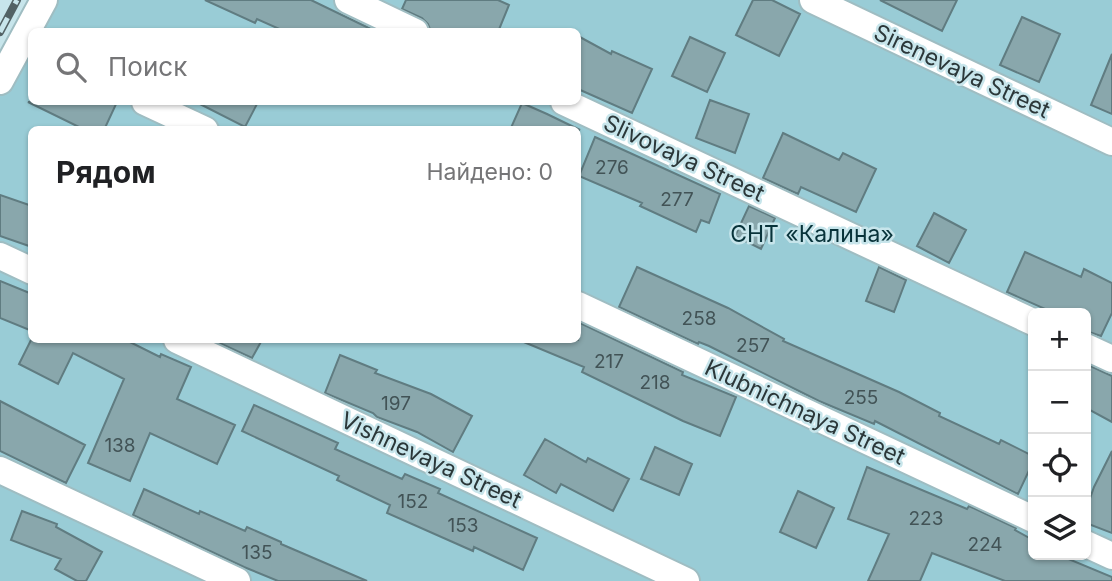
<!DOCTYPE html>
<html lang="ru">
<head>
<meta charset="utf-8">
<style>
  :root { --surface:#fff; --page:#f2f2f2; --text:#202124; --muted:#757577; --line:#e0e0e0 }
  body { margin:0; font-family:Inter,sans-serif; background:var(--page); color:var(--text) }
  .controls { position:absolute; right:21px; bottom:21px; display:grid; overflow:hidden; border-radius:10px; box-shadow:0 2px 5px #0004 }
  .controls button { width:63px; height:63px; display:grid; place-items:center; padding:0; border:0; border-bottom:2px solid var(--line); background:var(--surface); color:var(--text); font:35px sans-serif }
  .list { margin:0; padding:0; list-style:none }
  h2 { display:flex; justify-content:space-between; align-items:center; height:91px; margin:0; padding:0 28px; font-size:30px }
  h2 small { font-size:23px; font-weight:400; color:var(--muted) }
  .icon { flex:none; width:38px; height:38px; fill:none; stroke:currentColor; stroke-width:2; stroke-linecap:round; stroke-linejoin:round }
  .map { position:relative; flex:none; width:1112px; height:581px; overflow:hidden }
  .search { position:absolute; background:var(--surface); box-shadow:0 2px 5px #0004; left:28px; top:28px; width:553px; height:77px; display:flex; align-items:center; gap:18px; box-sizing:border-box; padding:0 24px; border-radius:10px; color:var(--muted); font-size:26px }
  .panel { position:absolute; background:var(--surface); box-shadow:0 2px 5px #0004; left:28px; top:126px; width:553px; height:217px; border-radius:10px }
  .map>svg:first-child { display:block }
  .green { fill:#99ccd6; fill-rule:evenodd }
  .building { fill:#89a7ac; stroke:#607c81; stroke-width:2 }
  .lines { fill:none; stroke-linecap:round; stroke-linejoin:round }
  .minor-casing { stroke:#9fbdc2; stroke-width:30 }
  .minor { stroke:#fff; stroke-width:26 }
  .rail-casing { stroke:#526265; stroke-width:8 }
  .rail { stroke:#c7e5eb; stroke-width:5; stroke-dasharray:16; stroke-linecap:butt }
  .labels { text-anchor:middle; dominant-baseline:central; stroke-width:5; stroke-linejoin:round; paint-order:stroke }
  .number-label { font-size:19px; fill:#425356 }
  .street-label { font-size:23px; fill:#2b3739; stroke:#c7e5eb }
  .park-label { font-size:23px; fill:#08333a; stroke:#c7e5eb }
</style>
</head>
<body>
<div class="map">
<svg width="1112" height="581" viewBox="0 0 1112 581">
  <rect width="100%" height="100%" fill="#c7e5eb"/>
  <path class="green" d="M32 0H1112V581H0V60ZM32 32H578V102H32ZM32 130H578V340H32ZM1033 313H1086V555H1033Z"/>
  <path class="building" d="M205 0H311L377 32H286L257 19 255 23Z
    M406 0H498L509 5 498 32H431L428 24 422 18 402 9Z
    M753 0H772L800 14 779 56 736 35Z
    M880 0H957L942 31Z
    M1022 17 1060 34 1039 82 1000 65Z
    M578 36 611 54 612 51 652 69 632 113 578 89Z
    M690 37 725 53 707 92 672 76Z
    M1112 54V114L1091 105Z
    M710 100 749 114 735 153 696 138Z
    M28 102H117L104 130H85Z
    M196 102H258L245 127Z
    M522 103 547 114 580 130H510Z
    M783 133 839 160 843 153 876 169 856 212 801 187 798 194 763 178Z
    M595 137 720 194 709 223 701 220 696 232 640 206 642 203 579 176Z
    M0 195 32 206V247L0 236Z
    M749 206 775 218 761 249 735 236Z
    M934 213 966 230 949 263 917 246Z
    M1025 252 1081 277 1084 269 1112 283V313L1101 336 1086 331V313H1054L1007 292Z
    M637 267 728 308 784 339 783 341 899 392 940 413 939 416 999 444 1001 440 1033 456V462L1018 494 875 421 874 424 819 401 709 346 699 342 698 344 619 307Z
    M879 267 906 280 894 312 866 301Z
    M0 281 32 294V331L0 318Z
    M578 322 683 372 682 375 736 397 720 436 683 421 582 372 584 367 519 340H578Z
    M31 340H126L160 357 161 354 191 367 177 399 235 425 217 464 150 433 130 481 88 463 124 379 73 353 58 384 19 364Z
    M213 340H262L252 358Z
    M340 355 377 370 375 373 431 394 472 416 453 452 417 432 377 417 373 413 325 393Z
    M1086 364 1112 376V422L1086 408Z
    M0 401 85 445 66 483 0 451Z
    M254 405 338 443 335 449 402 479 405 474 440 489 438 493 537 538 523 570 474 547 473 551 387 513 390 505 337 480 339 476 242 431Z
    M545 439 586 462 588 458 629 479 613 511 561 484 556 493 524 475Z
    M655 447 692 464 679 495 641 479Z
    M1112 451V533L1086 523V510L1094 487Z
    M867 467 967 509 969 506 1016 528 1015 530 1033 540V555H1059L1112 577V581H1005L932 553 920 581H868L889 534 848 519Z
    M144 489 199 514 200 511 245 531 247 527 281 542V544L367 581H278L244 567 133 515Z
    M798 491 834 508 816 548 780 532Z
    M22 511 57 524 56 527 102 552 86 581H77L55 569 61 559 11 540Z"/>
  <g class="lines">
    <g class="minor-casing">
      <path id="minor" d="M348 0 415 32
        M813 0 1112 142
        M0 81 44 0
        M145 102 205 130
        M564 102 1033 322
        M0 256 32 271
        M578 305 1033 519
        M177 340 686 581
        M1086 347 1112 359
        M0 470 237 581
        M1086 544 1112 556"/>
    </g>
    <use href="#minor" class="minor"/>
    <g class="rail-casing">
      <path id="rail" d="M0 32 17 0"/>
    </g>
    <use href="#rail" class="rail"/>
  </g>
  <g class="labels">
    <g class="number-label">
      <text x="612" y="167">276</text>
      <text x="677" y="199">277</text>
      <text x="699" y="318">258</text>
      <text x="753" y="345">257</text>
      <text x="609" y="361">217</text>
      <text x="655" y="382">218</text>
      <text x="861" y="397">255</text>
      <text x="396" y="403">197</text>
      <text x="120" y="445">138</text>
      <text x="413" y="501">152</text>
      <text x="926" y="518">223</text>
      <text x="463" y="525">153</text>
      <text x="985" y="544">224</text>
      <text x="257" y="552">135</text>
    </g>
    <g class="street-label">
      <text transform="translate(962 71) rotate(25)">Sirenevaya Street</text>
      <text transform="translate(684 158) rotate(25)">Slivovaya Street</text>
      <text transform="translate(805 412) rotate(25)">Klubnichnaya Street</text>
      <text transform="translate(431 460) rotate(25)">Vishnevaya Street</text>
    </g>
    <g class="park-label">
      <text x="812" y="234">СНТ «Калина»</text>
    </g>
  </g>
</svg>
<div class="controls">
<button>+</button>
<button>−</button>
<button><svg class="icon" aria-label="locate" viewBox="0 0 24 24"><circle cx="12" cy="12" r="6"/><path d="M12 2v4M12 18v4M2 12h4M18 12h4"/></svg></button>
<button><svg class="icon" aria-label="layers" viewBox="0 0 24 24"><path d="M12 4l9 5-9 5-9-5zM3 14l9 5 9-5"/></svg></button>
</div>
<div class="search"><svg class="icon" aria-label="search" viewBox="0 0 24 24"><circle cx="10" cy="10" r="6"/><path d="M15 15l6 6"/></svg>Поиск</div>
<section class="panel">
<h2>Рядом<small>Найдено: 0</small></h2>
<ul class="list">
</ul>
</section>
</div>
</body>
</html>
